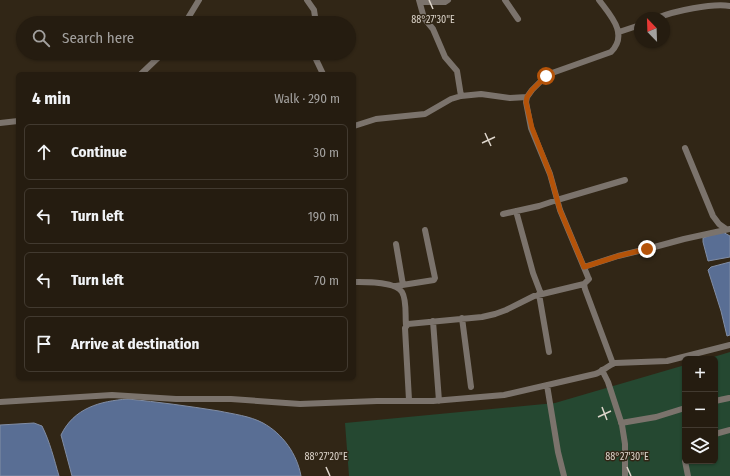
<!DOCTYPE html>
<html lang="en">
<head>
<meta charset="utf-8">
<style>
  :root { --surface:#251c10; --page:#31291e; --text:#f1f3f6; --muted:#a3a19f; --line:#423a30 }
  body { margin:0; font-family:"Fira Sans Condensed",sans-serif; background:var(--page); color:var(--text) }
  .controls { position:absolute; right:12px; bottom:12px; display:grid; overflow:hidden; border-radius:6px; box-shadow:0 1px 3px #0004 }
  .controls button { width:36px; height:36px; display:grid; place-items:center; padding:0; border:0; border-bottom:1px solid var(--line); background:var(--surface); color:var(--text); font:20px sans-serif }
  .compass { position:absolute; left:634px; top:12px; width:36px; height:36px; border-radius:50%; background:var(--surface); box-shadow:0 1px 3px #0004; rotate:337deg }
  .stop { position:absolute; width:12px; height:12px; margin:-9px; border:3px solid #b45309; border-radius:50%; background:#fff }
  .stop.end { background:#b45309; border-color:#fff; box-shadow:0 1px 4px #0008 }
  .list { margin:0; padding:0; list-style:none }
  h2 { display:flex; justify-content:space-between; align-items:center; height:52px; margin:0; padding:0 16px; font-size:17px }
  h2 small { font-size:13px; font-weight:400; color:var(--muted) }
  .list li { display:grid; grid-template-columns:26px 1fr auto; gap:12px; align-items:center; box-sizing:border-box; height:56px; margin:0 8px 8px; padding:0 8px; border:1px solid var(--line); border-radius:6px }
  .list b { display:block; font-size:15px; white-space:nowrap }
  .list em { font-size:13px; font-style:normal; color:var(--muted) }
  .icon { flex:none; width:22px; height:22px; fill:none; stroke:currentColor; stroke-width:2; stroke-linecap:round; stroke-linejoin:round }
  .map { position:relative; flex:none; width:730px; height:476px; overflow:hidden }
  .search { position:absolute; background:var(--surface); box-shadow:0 1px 3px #0004; left:16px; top:16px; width:340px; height:44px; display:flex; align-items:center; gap:10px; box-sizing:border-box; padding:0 14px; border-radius:22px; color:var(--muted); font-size:15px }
  .panel { position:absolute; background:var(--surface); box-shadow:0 1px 3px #0004; left:16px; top:72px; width:340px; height:308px; border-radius:6px }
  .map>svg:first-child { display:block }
  .green { fill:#254831 }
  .water { fill:#596e94; stroke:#818da4 }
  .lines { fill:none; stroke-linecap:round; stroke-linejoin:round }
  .street { stroke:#7b736c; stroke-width:6 }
  .route { stroke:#b45309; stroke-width:5 }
  .ticks { fill:none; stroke:#ddd5cb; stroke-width:1.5 }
  .ticks-label { font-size:10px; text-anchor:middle; fill:#ddd5cb; stroke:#312616; stroke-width:3; stroke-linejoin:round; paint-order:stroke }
</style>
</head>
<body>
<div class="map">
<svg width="730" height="476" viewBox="0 0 730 476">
  <rect width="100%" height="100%" fill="#312616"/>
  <path class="green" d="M730 352V476H349L345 423 555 403 685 365V461H715V359H707Z"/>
  <path class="water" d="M721 231 730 236V257L708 261 703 242V238Z
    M730 262V335L727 336 721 311 708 270 711 267Z
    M128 399C158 402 188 406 219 411 233 414 250 416 263 423 283 434 297 454 301 476H72L61 435C74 408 100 401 128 399Z
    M34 423 42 426C50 442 54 459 59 476H0V425Z"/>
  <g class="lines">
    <path class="street" d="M307 0 314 10 316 23
      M419 0 424 18 433 29 445 57 457 71 461 96
      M505 0 518 19
      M599 0C610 15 629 34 611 52L552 73 541 81 532 90 527 97 526 102 531 128 550 174 560 210 588 277 589 279 584 284 585 289 613 364
      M420 2H445L448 0
      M657 18C674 11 712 3 730 6
      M185 23 199 0
      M619 32 640 25
      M313 53 323 74
      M141 74 163 53
      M0 123 18 121
      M354 126 376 119 425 114 451 99 461 96 481 94 510 98 527 97
      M685 148 713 216 719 224 726 229
      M557 200 625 180
      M516 211 533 273 541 294
      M503 214 539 206 557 200
      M396 244 403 285
      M584 267 618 256 647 249 684 239 730 229
      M354 282C365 282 395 281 402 292 407 300 405 316 406 325
      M396 286 434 280 435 278 425 230
      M539 294 549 352
      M462 318 471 387
      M433 321 439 401
      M602 370 608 382 622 425 625 444V476
      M547 385 558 452 564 476
      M409 400 405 328 408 324 482 317 495 314 506 310 534 296 584 284
      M715 401 729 398
      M0 402 112 395 176 399H231L300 404 377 401H433L504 395 595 374C602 372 607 366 615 363L667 361 730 345
      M621 423 656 417 685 408
      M715 434 730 430
      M685 461 688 476"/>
  </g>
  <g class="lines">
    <path class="route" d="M546 76 532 90 527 97 526 102 532 128 550 174 560 210 584 267 618 256 647 249"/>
  </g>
  <path class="ticks" d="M429 0 433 9M485 133 491 146M482 143 495 137M602 407 607 420M598 417 611 411M326 467 330 476M627 467 631 476"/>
  <g class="ticks-label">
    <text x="433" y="23">88°27'30"E</text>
    <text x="326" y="460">88°27'20"E</text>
    <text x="627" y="460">88°27'30"E</text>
  </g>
</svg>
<div class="controls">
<button>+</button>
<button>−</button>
<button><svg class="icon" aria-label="layers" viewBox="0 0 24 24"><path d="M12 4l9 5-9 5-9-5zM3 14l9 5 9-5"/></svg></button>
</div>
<svg class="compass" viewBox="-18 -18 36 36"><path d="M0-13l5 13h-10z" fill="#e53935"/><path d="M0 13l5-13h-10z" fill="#a3a19f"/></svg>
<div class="stop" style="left:546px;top:76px"></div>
<div class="stop end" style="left:647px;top:249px"></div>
<div class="search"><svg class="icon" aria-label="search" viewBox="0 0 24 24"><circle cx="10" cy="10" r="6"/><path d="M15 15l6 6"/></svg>Search here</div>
<section class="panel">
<h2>4 min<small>Walk · 290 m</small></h2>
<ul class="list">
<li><svg class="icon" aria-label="ahead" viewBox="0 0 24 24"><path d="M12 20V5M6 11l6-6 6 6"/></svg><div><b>Continue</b></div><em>30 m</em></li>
<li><svg class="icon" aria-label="left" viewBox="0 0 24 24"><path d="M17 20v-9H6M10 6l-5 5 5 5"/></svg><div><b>Turn left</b></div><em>190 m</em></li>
<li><svg class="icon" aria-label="left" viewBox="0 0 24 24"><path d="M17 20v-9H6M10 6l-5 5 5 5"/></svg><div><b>Turn left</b></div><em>70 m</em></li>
<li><svg class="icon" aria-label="arrive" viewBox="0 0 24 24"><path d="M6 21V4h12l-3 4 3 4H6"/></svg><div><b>Arrive at destination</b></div></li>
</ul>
</section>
</div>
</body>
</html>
